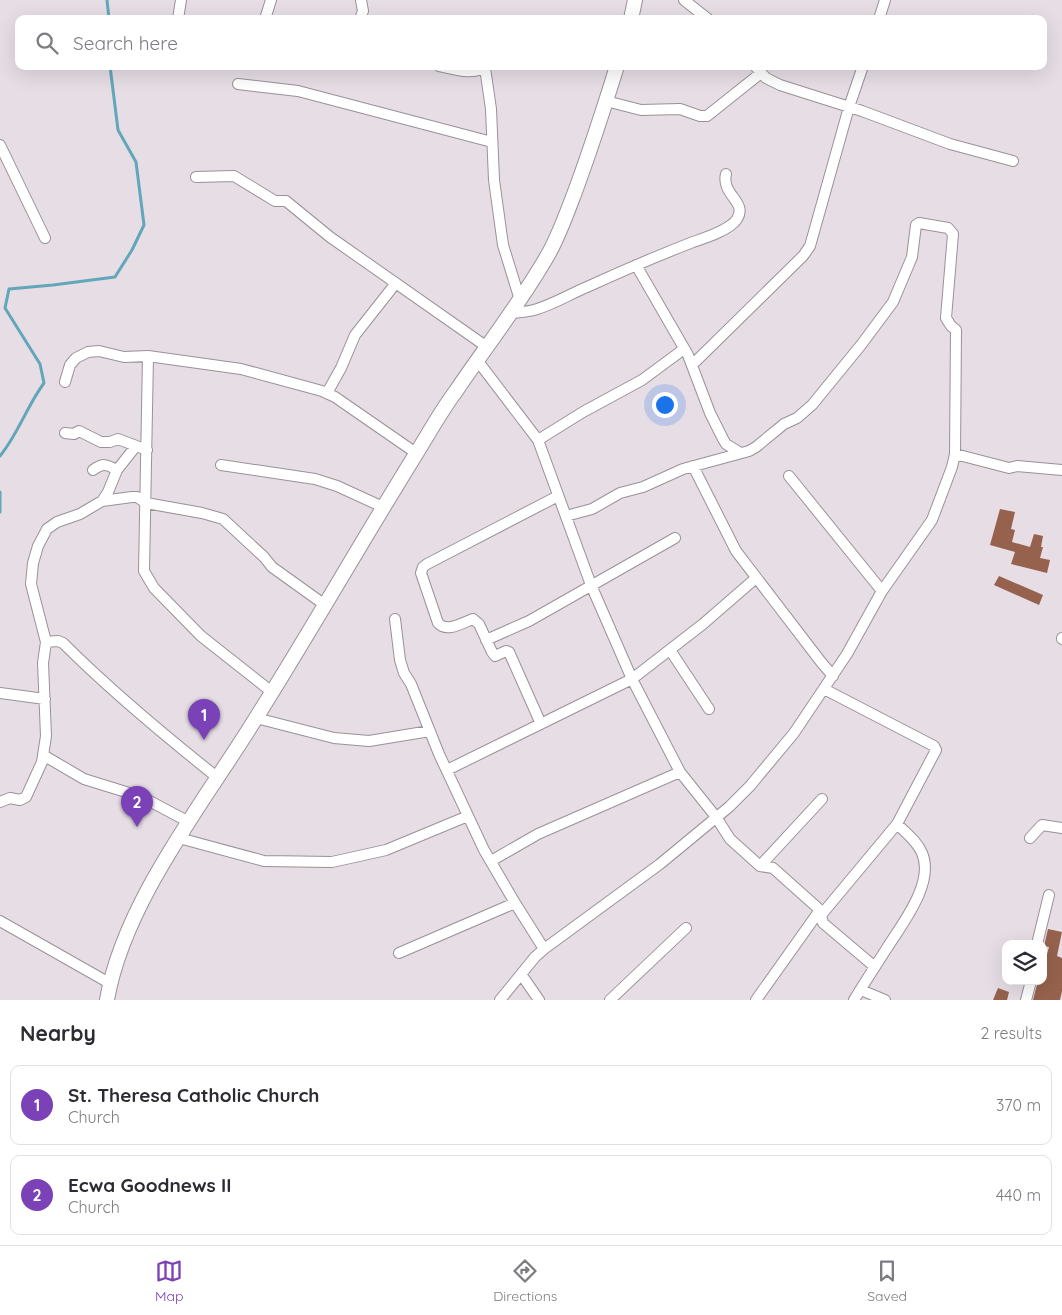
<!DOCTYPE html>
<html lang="en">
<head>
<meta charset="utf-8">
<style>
  :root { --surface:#fff; --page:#f7f7f7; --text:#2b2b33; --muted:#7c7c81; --line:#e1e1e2; --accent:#7b41b7 }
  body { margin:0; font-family:Quicksand,sans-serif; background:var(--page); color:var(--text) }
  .controls { position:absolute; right:15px; bottom:15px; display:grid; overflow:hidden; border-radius:10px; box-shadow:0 5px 20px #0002 }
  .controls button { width:45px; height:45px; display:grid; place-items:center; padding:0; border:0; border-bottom:1px solid var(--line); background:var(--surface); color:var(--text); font:25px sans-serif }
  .you { position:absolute; left:664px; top:404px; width:18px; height:18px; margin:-12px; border:4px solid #fff; border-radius:50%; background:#1a73e8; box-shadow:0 0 0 8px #1a73e833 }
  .badge { display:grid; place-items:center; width:32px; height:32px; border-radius:50%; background:var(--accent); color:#fff; font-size:16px; font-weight:700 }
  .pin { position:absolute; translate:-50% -41px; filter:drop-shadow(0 1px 2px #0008) }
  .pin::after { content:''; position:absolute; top:26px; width:18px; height:15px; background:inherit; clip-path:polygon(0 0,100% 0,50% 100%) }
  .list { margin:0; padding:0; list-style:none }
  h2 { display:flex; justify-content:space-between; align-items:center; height:65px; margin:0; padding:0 20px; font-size:21px }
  h2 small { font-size:16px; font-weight:400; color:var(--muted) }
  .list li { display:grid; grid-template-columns:32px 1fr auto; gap:15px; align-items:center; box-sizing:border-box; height:80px; margin:0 10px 10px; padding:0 10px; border:1px solid var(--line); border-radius:10px }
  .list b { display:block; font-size:19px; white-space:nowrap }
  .list p { margin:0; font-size:16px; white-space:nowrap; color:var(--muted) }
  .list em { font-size:16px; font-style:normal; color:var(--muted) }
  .icon { flex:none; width:28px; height:28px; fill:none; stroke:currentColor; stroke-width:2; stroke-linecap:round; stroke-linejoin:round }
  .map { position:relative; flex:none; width:1062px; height:1000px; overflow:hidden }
  .search { position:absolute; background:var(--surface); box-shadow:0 5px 20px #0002; left:15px; right:15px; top:15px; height:55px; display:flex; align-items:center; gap:12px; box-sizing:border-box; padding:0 18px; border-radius:10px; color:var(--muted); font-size:19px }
  .sheet { height:245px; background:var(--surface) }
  nav { display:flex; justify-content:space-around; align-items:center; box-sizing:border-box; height:70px; border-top:1px solid var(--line); background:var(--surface); font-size:14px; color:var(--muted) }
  nav a { display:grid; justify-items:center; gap:2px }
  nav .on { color:var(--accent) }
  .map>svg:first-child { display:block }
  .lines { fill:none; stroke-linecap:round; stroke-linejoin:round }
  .stream { stroke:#62a7b9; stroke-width:3 }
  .building { fill:#96624d }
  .street-casing { stroke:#9a9199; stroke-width:12 }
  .secondary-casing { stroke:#9a9199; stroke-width:16 }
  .street { stroke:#fff; stroke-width:10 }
  .secondary { stroke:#fff; stroke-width:14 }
</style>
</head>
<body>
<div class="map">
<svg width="1062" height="1000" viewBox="0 0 1062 1000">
  <rect width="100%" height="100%" fill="#e6dde5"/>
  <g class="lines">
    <path class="stream" d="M107 0 109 19
      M0 456C18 434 27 406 44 383L40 364 5 308 9 289 53 285 115 277 132 250 144 225 136 162 118 130 110 66
      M0 492V512"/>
  </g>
  <path class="building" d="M1000 509 1015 512 1011 529 1015 530 1012 542 1030 547 1034 534 1043 536 1041 547H1043L1040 558 1050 560 1047 573 1011 564 1015 552 990 545Z
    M999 576 1043 595 1039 605 994 585Z
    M1048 929 1062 932 1057 956 1062 958V991L1060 1000H1033L1038 981H1043V969L1049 947 1044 946Z
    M998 988 1009 992 1007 1000H993Z"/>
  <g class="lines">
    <g class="street-casing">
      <path id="street" d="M684 0 708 19
        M178 19 181 0
        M265 19 271 0
        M360 19 363 11 361 0
        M879 19 885 0
        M439 66C454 69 475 76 487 66
        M755 66 766 78 780 85 862 111 950 144 1013 161
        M485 68 491 109 494 180 503 245 520 300
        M238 84 298 91 492 142
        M606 101 641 110 680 109 700 116H707L761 73
        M0 145 45 238
        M196 177 234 176 275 201H286L330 237 487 347
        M636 265 688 355 710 413 723 439 726 444 739 452
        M511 313C519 312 527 312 534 310 552 305 570 294 587 287 622 271 657 256 693 242 705 238 730 230 737 219 748 202 721 195 726 174
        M148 356 144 571 154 588 201 636 272 692
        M477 360 538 440 591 585 632 679 680 772 716 817 730 839 760 866 773 868 820 910 823 923 875 967
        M692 365 803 256 810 246 849 107 863 66
        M65 382 70 365 76 358 88 352 99 351 124 357 148 356 241 369 322 391 335 397 416 453
        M327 393 341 368 355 335 396 283
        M65 433 74 434 79 431 101 442H110L118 439 147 450
        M538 440 583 412 642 380 684 349
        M955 454 1009 468 1017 466 1062 470
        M221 465 315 479 337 486 383 507
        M693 466 736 551 821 662 833 676
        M93 470C103 463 106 464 117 470
        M789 476 882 591
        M102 501 108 492 117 470 136 446
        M395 619 400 660 404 673 411 684 439 754 484 850 515 903 544 949
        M1062 638V639
        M486 640 529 621 675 538
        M46 642 58 641 63 643C112 692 164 735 218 778
        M670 650 709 709
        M0 693 45 699
        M256 718 334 738 369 741 430 731
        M541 724 509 652 506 651 495 656 492 652 479 624 473 619C462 623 447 633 438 623L421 573 423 567 427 564 558 496
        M43 755 84 779 142 797 189 822
        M447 770 632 679 703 624 756 578
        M0 802 10 798 20 800 26 797 42 762 46 736 43 663 46 642 31 584 33 563 38 546 47 529 57 522 80 514 102 501 132 497H137L146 503 202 513 223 519 264 557 272 567 325 605
        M179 838 264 861 332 862 386 850 468 816
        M1030 838 1042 825 1062 828
        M491 861 538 834 680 772
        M760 866 822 799
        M822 914 897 824 936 750 934 746 824 689
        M0 921 111 984
        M1037 944 1049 895
        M399 953 515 903
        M521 974 539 1000
        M861 990 885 1000
        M500 1000 535 957 544 949 660 864 729 807 750 786 794 733 847 654 882 591 932 520 952 467 955 454 956 330 951 326 946 318 953 234 948 228 919 223 916 225 912 257 893 302 861 345 812 405 797 418 784 424 756 447 749 451 683 469 643 487 620 493 592 509 566 516
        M610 1000 686 928
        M756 1000 820 910
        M854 1000C865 982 876 965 887 948 902 924 935 883 922 853 917 841 906 833 897 824
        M1026 1000 1031 981"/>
    </g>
    <g class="secondary-casing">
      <path id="secondary" d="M631 19 635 0
        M107 1000C123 905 201 806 251 726 308 636 360 544 416 454 429 433 441 411 456 391 487 345 522 301 549 253 560 233 568 210 576 189 591 148 604 108 617 66"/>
    </g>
    <use href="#street" class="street"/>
    <use href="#secondary" class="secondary"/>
  </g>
</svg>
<div class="controls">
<button><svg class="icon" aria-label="layers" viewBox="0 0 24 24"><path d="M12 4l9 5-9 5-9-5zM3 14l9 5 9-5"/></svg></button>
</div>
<div class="you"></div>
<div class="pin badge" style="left:204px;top:740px">1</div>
<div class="pin badge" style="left:137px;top:827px">2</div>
<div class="search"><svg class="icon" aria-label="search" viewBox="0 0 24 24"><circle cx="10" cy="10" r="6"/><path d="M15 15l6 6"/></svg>Search here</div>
</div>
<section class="sheet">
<h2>Nearby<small>2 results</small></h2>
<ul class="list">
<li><span class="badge">1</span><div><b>St. Theresa Catholic Church</b><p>Church</p></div><em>370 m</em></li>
<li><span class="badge">2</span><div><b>Ecwa Goodnews II</b><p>Church</p></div><em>440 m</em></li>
</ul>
</section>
<nav>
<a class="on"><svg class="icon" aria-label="map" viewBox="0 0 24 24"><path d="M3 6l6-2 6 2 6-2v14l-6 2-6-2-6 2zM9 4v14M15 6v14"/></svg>Map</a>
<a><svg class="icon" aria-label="directions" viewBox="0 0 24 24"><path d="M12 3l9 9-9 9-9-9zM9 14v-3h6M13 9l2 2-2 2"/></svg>Directions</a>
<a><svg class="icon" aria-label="saved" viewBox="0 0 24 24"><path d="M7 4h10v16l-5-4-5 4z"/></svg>Saved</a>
</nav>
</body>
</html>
